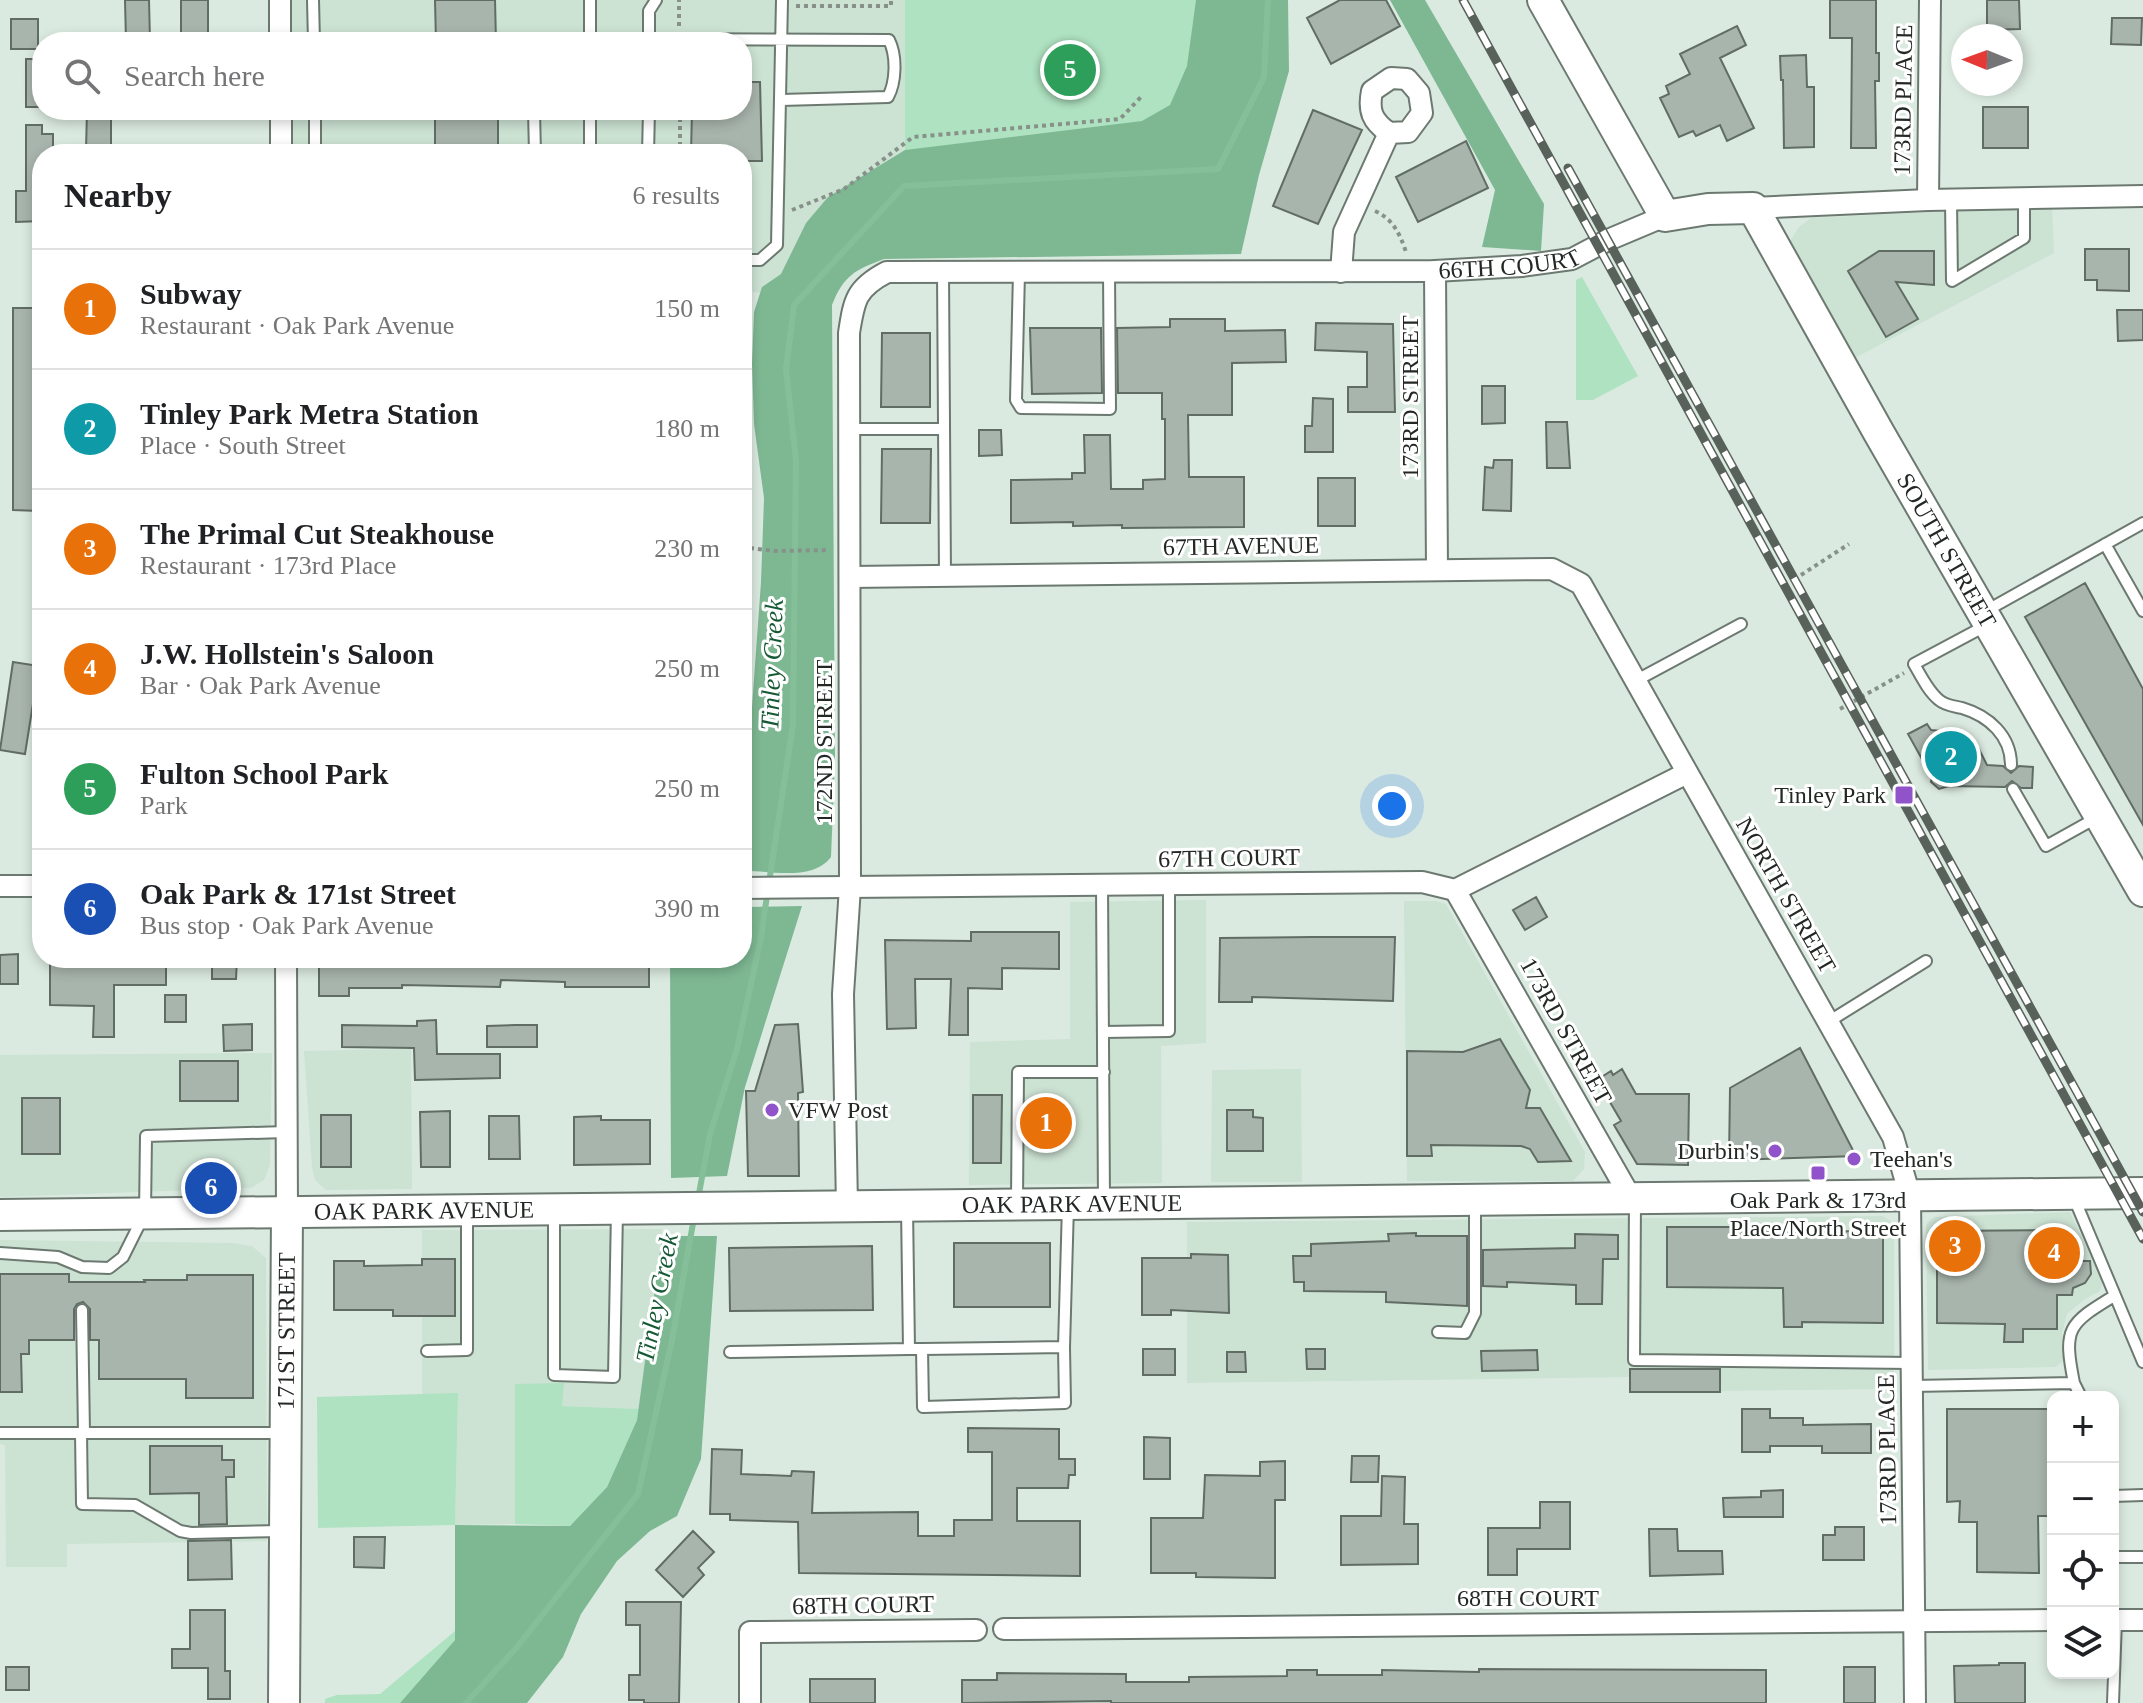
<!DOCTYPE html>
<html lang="en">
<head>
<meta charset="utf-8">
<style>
  :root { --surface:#fff; --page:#f6f6f6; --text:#202124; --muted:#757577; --line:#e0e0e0; --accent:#9153ca }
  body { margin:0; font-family:"Times New Roman",serif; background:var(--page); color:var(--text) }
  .controls { position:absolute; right:24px; bottom:24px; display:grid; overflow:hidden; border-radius:16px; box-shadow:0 4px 12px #0003 }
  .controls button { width:72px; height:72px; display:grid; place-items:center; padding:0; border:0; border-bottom:2px solid var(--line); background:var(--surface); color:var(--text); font:40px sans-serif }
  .compass { position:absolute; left:1951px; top:24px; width:72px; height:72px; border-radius:50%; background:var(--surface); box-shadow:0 4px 12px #0003; rotate:271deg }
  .you { position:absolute; left:1392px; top:806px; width:28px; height:28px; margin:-20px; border:6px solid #fff; border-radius:50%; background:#1a73e8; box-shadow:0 0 0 12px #1a73e833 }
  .badge { display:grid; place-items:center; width:52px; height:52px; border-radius:50%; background:var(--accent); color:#fff; font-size:26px; font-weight:700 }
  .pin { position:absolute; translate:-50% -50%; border:4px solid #fff; box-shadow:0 2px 8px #0006 }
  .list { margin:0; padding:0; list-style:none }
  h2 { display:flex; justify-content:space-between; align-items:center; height:104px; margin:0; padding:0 32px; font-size:34px }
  h2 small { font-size:26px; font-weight:400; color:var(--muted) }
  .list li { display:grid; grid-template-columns:52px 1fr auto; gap:24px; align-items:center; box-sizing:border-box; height:120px; padding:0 32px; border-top:2px solid var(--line) }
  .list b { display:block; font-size:30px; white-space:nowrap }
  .list p { margin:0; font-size:26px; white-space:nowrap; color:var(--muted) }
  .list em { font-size:26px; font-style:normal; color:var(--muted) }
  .icon { flex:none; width:44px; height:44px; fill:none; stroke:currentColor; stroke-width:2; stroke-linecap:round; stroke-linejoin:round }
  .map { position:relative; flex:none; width:2143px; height:1703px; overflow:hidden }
  .search { position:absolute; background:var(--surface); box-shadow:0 4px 12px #0003; left:32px; top:32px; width:720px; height:88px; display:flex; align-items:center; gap:20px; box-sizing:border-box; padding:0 28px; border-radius:32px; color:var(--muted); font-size:30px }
  .panel { position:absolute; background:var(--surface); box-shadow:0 4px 12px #0003; left:32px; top:144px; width:720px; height:824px; border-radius:32px }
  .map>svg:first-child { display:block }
  .built { fill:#cce2d3 }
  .green { fill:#aee2c0 }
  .forest { fill:#7eb893 }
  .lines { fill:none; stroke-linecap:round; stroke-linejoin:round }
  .stream { stroke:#85bf99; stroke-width:6 }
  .building { fill:#a8b5ac; stroke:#616d64; stroke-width:2 }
  .lane-casing { stroke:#6c7970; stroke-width:14 }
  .street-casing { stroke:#6c7970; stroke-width:24 }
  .secondary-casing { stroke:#6c7970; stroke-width:34 }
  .path { stroke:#87918a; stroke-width:4; stroke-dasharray:4 4; stroke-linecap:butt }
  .lane { stroke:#fff; stroke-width:10 }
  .street { stroke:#fff; stroke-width:20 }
  .secondary { stroke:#fff; stroke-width:30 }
  .rail-casing { stroke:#59615b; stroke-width:9 }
  .rail { stroke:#fff; stroke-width:6; stroke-dasharray:18; stroke-linecap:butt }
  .poi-dot { fill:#9153ca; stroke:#fff; stroke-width:3 }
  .labels { text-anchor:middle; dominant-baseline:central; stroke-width:6; stroke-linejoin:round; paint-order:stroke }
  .street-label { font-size:24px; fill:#232824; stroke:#fff }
  .poi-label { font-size:24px; fill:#232824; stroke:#fff; text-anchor:end }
  .water-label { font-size:26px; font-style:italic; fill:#165935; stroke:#fff }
</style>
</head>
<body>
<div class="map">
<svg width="2143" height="1703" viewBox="0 0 2143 1703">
  <rect width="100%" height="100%" fill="#dbeae0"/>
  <path class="built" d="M292 0H905V150L828 197 781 274 762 287 760 293 742 290V154H292V110H742V42H292Z
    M2052 206 2054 253 1851 360 1799 267 1790 241 1799 227 1811 218Z
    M1206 900V1043L1161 1046 1162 1183 969 1185 970 1042 1070 1039V902Z
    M1404 901H1436L1446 904 1585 1152 1584 1169 1573 1181H1407Z
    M411 1049 412 1189 326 1190 315 1180 312 1167 304 1051Z
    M272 1053 270 1165 264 1180 251 1188 0 1197V1055Z
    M1301 1069 1302 1182H1211L1212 1070Z
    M2070 1212 2103 1281 2100 1291 2085 1299 2067 1314 2062 1333 2063 1361 2055 1367 1928 1370 1926 1225 1931 1219 1936 1217Z
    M1882 1216 1891 1221 1894 1230V1389L1631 1392 1630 1377 1187 1383V1222Z
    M662 1229 639 1409 562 1406 515 1385V1524L455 1525 458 1394H422V1230Z
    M0 1240 233 1243 252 1246 266 1258 267 1541 67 1544V1567H6L5 1445 0 1444Z"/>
  <path class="green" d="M905 0H1235L1237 140 905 150Z
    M1582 277 1638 376 1593 400H1576V280Z
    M564 1383 562 1406 639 1409 637 1420 607 1487 570 1526 515 1524V1384Z
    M458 1393 455 1525 318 1528 317 1397Z
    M455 1631V1640L400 1703H325V1699L337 1695 380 1694Z"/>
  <path class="forest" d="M1196 0H1288L1289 71 1259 175 1241 254 884 259C855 270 844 275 832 305L835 761 831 857C813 881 773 871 747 871L752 707 761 582 764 498 754 424 752 363 754 312 762 287 781 274 806 223 828 197 905 150 1142 121 1170 105 1187 66Z
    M1390 0H1425L1544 204 1541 251 1482 247 1495 190Z
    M802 906 745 1087 727 1176 671 1178 670 958H742V907Z
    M662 1236H717L701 1459 677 1516 650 1531 617 1561 581 1614 563 1657 527 1703H400L455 1640V1525L570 1526 607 1487 637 1420Z"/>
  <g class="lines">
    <path class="stream" d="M698 1199 710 1134 737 1049 760 942 793 724 796 460 786 369 794 305 904 186 1218 169 1264 77 1268 0
      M466 1703 517 1647 638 1494 672 1340 694 1218"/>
  </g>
  <path class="building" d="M125 0H149L150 41H126Z
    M181 0H208V42H181Z
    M435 0H495L496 42H436Z
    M1340 0H1386L1400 26 1331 64 1307 18Z
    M1830 0H1876V53H1879V81H1875L1876 148H1851L1852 38H1830Z
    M1987 0H2019L2020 29 1987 30Z
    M2112 18H2142L2141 45 2111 44Z
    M11 19H38V49H11Z
    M1737 26 1746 45 1720 58 1754 128 1727 141 1720 125 1696 136 1693 131 1679 137 1660 98 1669 94 1666 86 1690 74 1680 54Z
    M1806 55 1807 87H1814V147L1784 148 1783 80H1781L1780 56Z
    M26 59H42V107H26Z
    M742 82H760L762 161H742V154H691L692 110H742Z
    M1983 107H2028V148H1983Z
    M87 110H111V150H86Z
    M435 110H498V154H435Z
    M1313 110 1362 130 1318 224 1273 206Z
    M26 125H42V134H53V154H42V221L16 222V191H26Z
    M1466 141 1488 188 1418 222 1396 177Z
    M2085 249H2129V291L2097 290V280H2085Z
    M1879 251H1934V285L1896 282 1918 319 1886 337 1848 271Z
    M13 308H40L39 511 13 510Z
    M2117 310H2143V340L2118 341Z
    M1170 319H1225V331L1285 330 1286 362 1232 363V415H1188L1189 477H1244V527L1122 528V525L1073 526V522L1011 523V480L1072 479V473H1085L1084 435H1110L1111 489H1143V480L1165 479V419H1162V393H1118L1117 328 1170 327Z
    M1316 323 1393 324 1395 412H1348V387H1367V352L1315 350Z
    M1030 328H1101L1102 393 1032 394Z
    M882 333H930V407H881Z
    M1482 386H1505V423L1482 424Z
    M1313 398 1333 399V452H1305V426H1312Z
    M1546 422H1567L1570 468H1547Z
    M979 430H1001L1002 455 979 456Z
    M882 449H931L930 523H881Z
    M1494 460H1512L1511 511 1483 510 1485 467 1493 468Z
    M1318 478H1355V526H1318Z
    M2085 583 2143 689V825L2025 617Z
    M13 662 39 666 25 754 0 750Z
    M1927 724 1931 730 1950 732 1972 741 1979 749 1987 765 2003 766 2011 773 2019 766 2033 767 2032 788H2021L2012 781 2005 787 1949 786 1939 789 1931 782 1932 777 1908 734Z
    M1536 897 1547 917 1525 930 1513 910Z
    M971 932H1059V969L1002 968V989L968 988V1035H949L951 979H915L916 1028 887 1029 885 940 971 941Z
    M1312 937H1395L1393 1001 1252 997V1002H1219L1220 938Z
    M18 954V984H0V955Z
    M50 958H166V985H114V1037H93L94 1006 50 1005Z
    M212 958H237L236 979H212Z
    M319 958H557V965H596V958H649V987H565V982L501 980 500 987 402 985V988H349V996H319Z
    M165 995H186V1022H165Z
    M436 1020 437 1054H500V1078L415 1080 414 1048 342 1047V1025L417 1026V1021Z
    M252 1024V1050L224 1051 223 1025Z
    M798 1024 803 1092 798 1093 799 1176H748L746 1091H755L775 1025Z
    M515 1025H537V1047H487V1026Z
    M1500 1039 1530 1090 1526 1108H1540L1571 1161 1538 1162 1530 1149 1521 1146 1431 1145 1432 1156H1407V1051L1463 1052Z
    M1800 1048 1856 1156 1729 1160 1730 1088Z
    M180 1061H238V1101H180Z
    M1622 1069 1636 1094H1689L1688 1165 1637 1164 1614 1125 1621 1121 1597 1080 1611 1071 1613 1075Z
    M973 1095H1002L1001 1163H973Z
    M1058 1097 1060 1148 1034 1149 1033 1098Z
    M22 1098H60V1154H22Z
    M1227 1110H1253V1117L1263 1118V1151H1227Z
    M450 1111V1167H421L420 1112Z
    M321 1115H351V1167H321Z
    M489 1116H519L520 1159H489Z
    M601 1116V1120H650V1164L574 1165V1117Z
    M1667 1227H1761V1232L1883 1231V1323L1802 1322V1327H1784L1783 1288 1667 1287Z
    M2061 1230 2060 1235 2075 1236V1249H2081V1261H2090L2091 1274 2085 1283 2073 1288 2072 1295H2057V1329H2023V1342H2004L2005 1324 1937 1323V1231Z
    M1416 1233V1236H1467V1306L1386 1302V1292L1304 1291V1282H1294L1293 1256H1311V1244L1389 1241 1388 1234Z
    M1575 1234 1618 1235V1259H1603L1602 1304H1576V1285L1507 1282V1287L1483 1286V1250L1575 1248Z
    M954 1243H1050V1307H954Z
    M872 1246 873 1310 730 1311 729 1248Z
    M1191 1254 1228 1255 1229 1313 1171 1310V1315H1142V1258H1191Z
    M422 1259H455V1316H393V1310H334V1261H364V1266L422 1265Z
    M0 1274H69V1282H145L144 1280H187V1275H253V1398H186V1379H99V1340H90V1309L83 1302 77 1304 74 1309V1340H29V1354H21L22 1392H0Z
    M1143 1349H1175V1375H1143Z
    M1306 1349H1325V1369H1307Z
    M1537 1350 1538 1370 1482 1371 1481 1351Z
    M1227 1352H1245L1246 1372H1227Z
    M1630 1369H1720V1392H1630Z
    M1742 1409H1770V1418H1803V1425L1871 1424V1453H1822V1446H1770V1452H1742Z
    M1947 1409H2053V1516H2038L2039 1573 1977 1572V1522H1959L1960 1501 1947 1502Z
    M968 1428 1059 1429V1459H1075V1475H1069L1068 1488H1017V1521H1080V1576L799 1573 798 1522 730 1520V1514H710L712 1449 742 1450 741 1474 791 1476 792 1471 814 1472 812 1513 918 1512V1536H954V1520H992V1452H968Z
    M1144 1437 1170 1438V1479H1144Z
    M150 1446H222V1460H234V1477H226L227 1524 199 1525V1493L150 1494Z
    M1352 1456H1379L1378 1482H1351Z
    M1285 1461V1500H1275V1578L1196 1577V1573H1151V1518H1203L1205 1475 1260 1476V1462Z
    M1382 1476 1405 1477 1404 1524H1418V1564L1341 1565V1516H1381Z
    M1783 1490V1517H1724L1723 1498 1761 1497V1491Z
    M1540 1502H1570V1549H1517V1575H1488V1528H1540Z
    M1835 1527H1864V1560H1823V1535H1835Z
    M1649 1529H1677L1678 1551H1722L1723 1574 1650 1576Z
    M693 1531 714 1552 698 1568 704 1575 683 1597 656 1570Z
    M354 1537H385L384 1568 354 1567Z
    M231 1540 232 1579 188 1580V1541Z
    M626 1602H681L679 1703H644V1700H629V1675H640V1625H626Z
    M190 1610H225V1671H230V1699H208V1668H172V1649H190Z
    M1999 1663H2025V1703H1955L1954 1666 1999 1665Z
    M6 1667H29V1690H6Z
    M1844 1667H1875V1703H1844Z
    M1479 1669 1766 1670V1703H1111V1701L962 1703V1680H997V1673L1126 1674V1682H1189V1677L1287 1676V1670H1317V1675H1382V1670L1479 1672Z
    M810 1679H875V1703H810Z"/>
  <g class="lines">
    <g class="lane-casing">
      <path id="lane" d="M313 0 314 42
        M590 0V42
        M649 39 889 40C897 56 896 82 888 97L781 100
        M649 42V11L656 0
        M315 110V154
        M534 110 535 154
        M590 110V154
        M648 154 649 110
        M1951 200 1952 281 2024 238V198
        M742 260H760L777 245 782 0
        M943 272 945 576
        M1019 272 1016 400 1021 408 1110 409 1109 272
        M851 429H944
        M2105 544 2143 611
        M1984 612 2143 523
        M1987 625 1914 664C1921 676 1928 691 1939 700 1946 706 1954 706 1962 708 1989 716 2011 736 2011 765
        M1637 680 1741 624
        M2013 789 2046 846 2098 817
        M1102 885 1104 1202
        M1828 1022 1926 961
        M1104 1032 1169 1031V885
        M2074 1198 2143 1362
        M1635 1200 1634 1360 1912 1363
        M1017 1202 1018 1072H1104
        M554 1211V1375L614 1377 617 1210
        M0 1253 58 1257 82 1267 109 1268 123 1257 145 1213 146 1136 286 1132
        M82 1310 84 1433
        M1438 1332 1465 1333 1475 1313V1202
        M1064 1347 1068 1205
        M909 1349H922L1064 1347 1065 1403 923 1407 922 1349
        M427 1351 467 1350V1212
        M730 1352 909 1349 907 1208
        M2074 1383C2063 1328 2068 1324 2114 1296
        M1912 1386 2074 1383 2081 1397
        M0 1433H284
        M81 1433 82 1504 135 1505 180 1531 191 1533 282 1531
        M2113 1493V1496L2143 1495
        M2113 1557H2143
        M2113 1703 2116 1620"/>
    </g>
    <g class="street-casing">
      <g id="street">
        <path d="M280 0V42"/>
        <path d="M281 110V154"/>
        <path d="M1928 200 1930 0"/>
        <path d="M1753 208 1928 200 2143 196"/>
        <path d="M1435 271 1437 570"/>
        <path d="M1341 272 1344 232 1389 133C1372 121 1368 111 1372 91L1391 78 1407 79 1419 93 1422 113 1408 132 1389 133"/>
        <path d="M850 577 1552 569 1581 584 1893 1137 1910 1196 1915 1703"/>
        <path d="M0 886H42"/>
        <path d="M742 888 1422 882 1455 890 1687 773"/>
        <path d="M1455 890 1631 1198"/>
        <path d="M286 958 287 1212"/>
        <path id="s1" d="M847 1206 843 994 850 887 849 333C854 300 856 288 887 272L1435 271 1522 266 1572 259 1608 240 1665 216"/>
        <path d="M2113 1620H2143"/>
        <path d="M1004 1629 2053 1620"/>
        <path d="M750 1703V1632L976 1630"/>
      </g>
    </g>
    <g class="secondary-casing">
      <g id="secondary">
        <path id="s2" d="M1543 0 1665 216 1708 209 1753 208 1879 433 2143 891"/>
        <path id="s3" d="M0 1215 2143 1193"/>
        <path id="s4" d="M284 1703 287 1212"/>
      </g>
    </g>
    <path class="path" d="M796 6H891V0
      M679 26V0
      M680 110V154
      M792 210 844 189 913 137 1120 119 1141 97
      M1375 211C1393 219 1400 234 1406 252
      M742 547 775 551 829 550
      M1801 575 1849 544
      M1840 709 1904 673"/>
    <use href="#lane" class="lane"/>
    <use href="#street" class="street"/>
    <use href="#secondary" class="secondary"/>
    <g class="rail-casing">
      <path id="rail" d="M1463 0 2143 1239
        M1568 168 2143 1212"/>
    </g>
    <use href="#rail" class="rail"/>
  </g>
  <g class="poi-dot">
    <rect x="1894" y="785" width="20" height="20" rx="4"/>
    <circle cx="772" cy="1110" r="8"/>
    <circle cx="1775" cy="1151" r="8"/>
    <circle cx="1854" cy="1159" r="8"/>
    <rect x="1810" y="1165" width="16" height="16" rx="4"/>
  </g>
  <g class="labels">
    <g class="street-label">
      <text transform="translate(1903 100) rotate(-89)">173RD PLACE</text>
      <text stroke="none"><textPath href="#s1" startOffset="1572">66TH COURT</textPath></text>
      <text transform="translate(1410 397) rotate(-90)">173RD STREET</text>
      <text transform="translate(1241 546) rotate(-1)">67TH AVENUE</text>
      <text stroke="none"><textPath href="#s2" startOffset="730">SOUTH STREET</textPath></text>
      <text transform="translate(824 742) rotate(-90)">172ND STREET</text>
      <text transform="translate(1229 858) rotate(-1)">67TH COURT</text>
      <text transform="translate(1786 895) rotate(60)">NORTH STREET</text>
      <text transform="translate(1566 1031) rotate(61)">173RD STREET</text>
      <text stroke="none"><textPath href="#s3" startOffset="1072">OAK PARK AVENUE</textPath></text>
      <text stroke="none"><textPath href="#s3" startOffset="424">OAK PARK AVENUE</textPath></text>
      <text stroke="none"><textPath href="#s4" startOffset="372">171ST STREET</textPath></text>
      <text transform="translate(1887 1450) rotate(-91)">173RD PLACE</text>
      <text x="1528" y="1598">68TH COURT</text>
      <text transform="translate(863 1605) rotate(-1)">68TH COURT</text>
    </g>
    <g class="poi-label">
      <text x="1886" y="795">Tinley Park</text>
      <text x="788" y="1110" text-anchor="start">VFW Post</text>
      <text x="1759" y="1151">Durbin's</text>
      <text x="1870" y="1159" text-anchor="start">Teehan's</text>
      <text x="1818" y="1200" text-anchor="middle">Oak Park &amp; 173rd<tspan x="1818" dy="28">Place/North Street</tspan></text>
    </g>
    <g class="water-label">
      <text transform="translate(772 665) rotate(-88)">Tinley Creek</text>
      <text transform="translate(657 1298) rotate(-79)">Tinley Creek</text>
    </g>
  </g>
</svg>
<div class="controls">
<button>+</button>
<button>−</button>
<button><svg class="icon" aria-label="locate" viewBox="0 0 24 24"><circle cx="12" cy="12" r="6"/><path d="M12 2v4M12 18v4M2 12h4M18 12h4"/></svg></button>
<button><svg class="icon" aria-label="layers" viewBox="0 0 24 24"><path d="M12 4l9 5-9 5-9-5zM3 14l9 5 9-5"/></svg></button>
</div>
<svg class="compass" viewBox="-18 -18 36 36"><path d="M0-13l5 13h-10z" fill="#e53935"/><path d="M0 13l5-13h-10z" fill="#757577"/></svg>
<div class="you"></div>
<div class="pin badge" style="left:1046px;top:1123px;background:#e8710a">1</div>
<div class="pin badge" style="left:1951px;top:757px;background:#0f9aa8">2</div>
<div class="pin badge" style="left:1955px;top:1246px;background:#e8710a">3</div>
<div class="pin badge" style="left:2054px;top:1253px;background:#e8710a">4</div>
<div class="pin badge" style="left:1070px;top:70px;background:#2e9e5b">5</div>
<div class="pin badge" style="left:211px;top:1188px;background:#1a4fb4">6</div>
<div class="search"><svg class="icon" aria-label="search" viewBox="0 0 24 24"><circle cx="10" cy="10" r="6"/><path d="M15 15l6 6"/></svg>Search here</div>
<section class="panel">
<h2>Nearby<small>6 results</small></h2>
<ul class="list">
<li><span class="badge" style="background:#e8710a">1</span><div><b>Subway</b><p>Restaurant · Oak Park Avenue</p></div><em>150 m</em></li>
<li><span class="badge" style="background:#0f9aa8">2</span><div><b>Tinley Park Metra Station</b><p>Place · South Street</p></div><em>180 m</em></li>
<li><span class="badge" style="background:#e8710a">3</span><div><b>The Primal Cut Steakhouse</b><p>Restaurant · 173rd Place</p></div><em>230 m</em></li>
<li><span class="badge" style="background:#e8710a">4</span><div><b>J.W. Hollstein's Saloon</b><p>Bar · Oak Park Avenue</p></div><em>250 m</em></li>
<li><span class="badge" style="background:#2e9e5b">5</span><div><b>Fulton School Park</b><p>Park</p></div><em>250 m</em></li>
<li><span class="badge" style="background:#1a4fb4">6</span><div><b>Oak Park &amp; 171st Street</b><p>Bus stop · Oak Park Avenue</p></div><em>390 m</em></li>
</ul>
</section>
</div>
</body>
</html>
